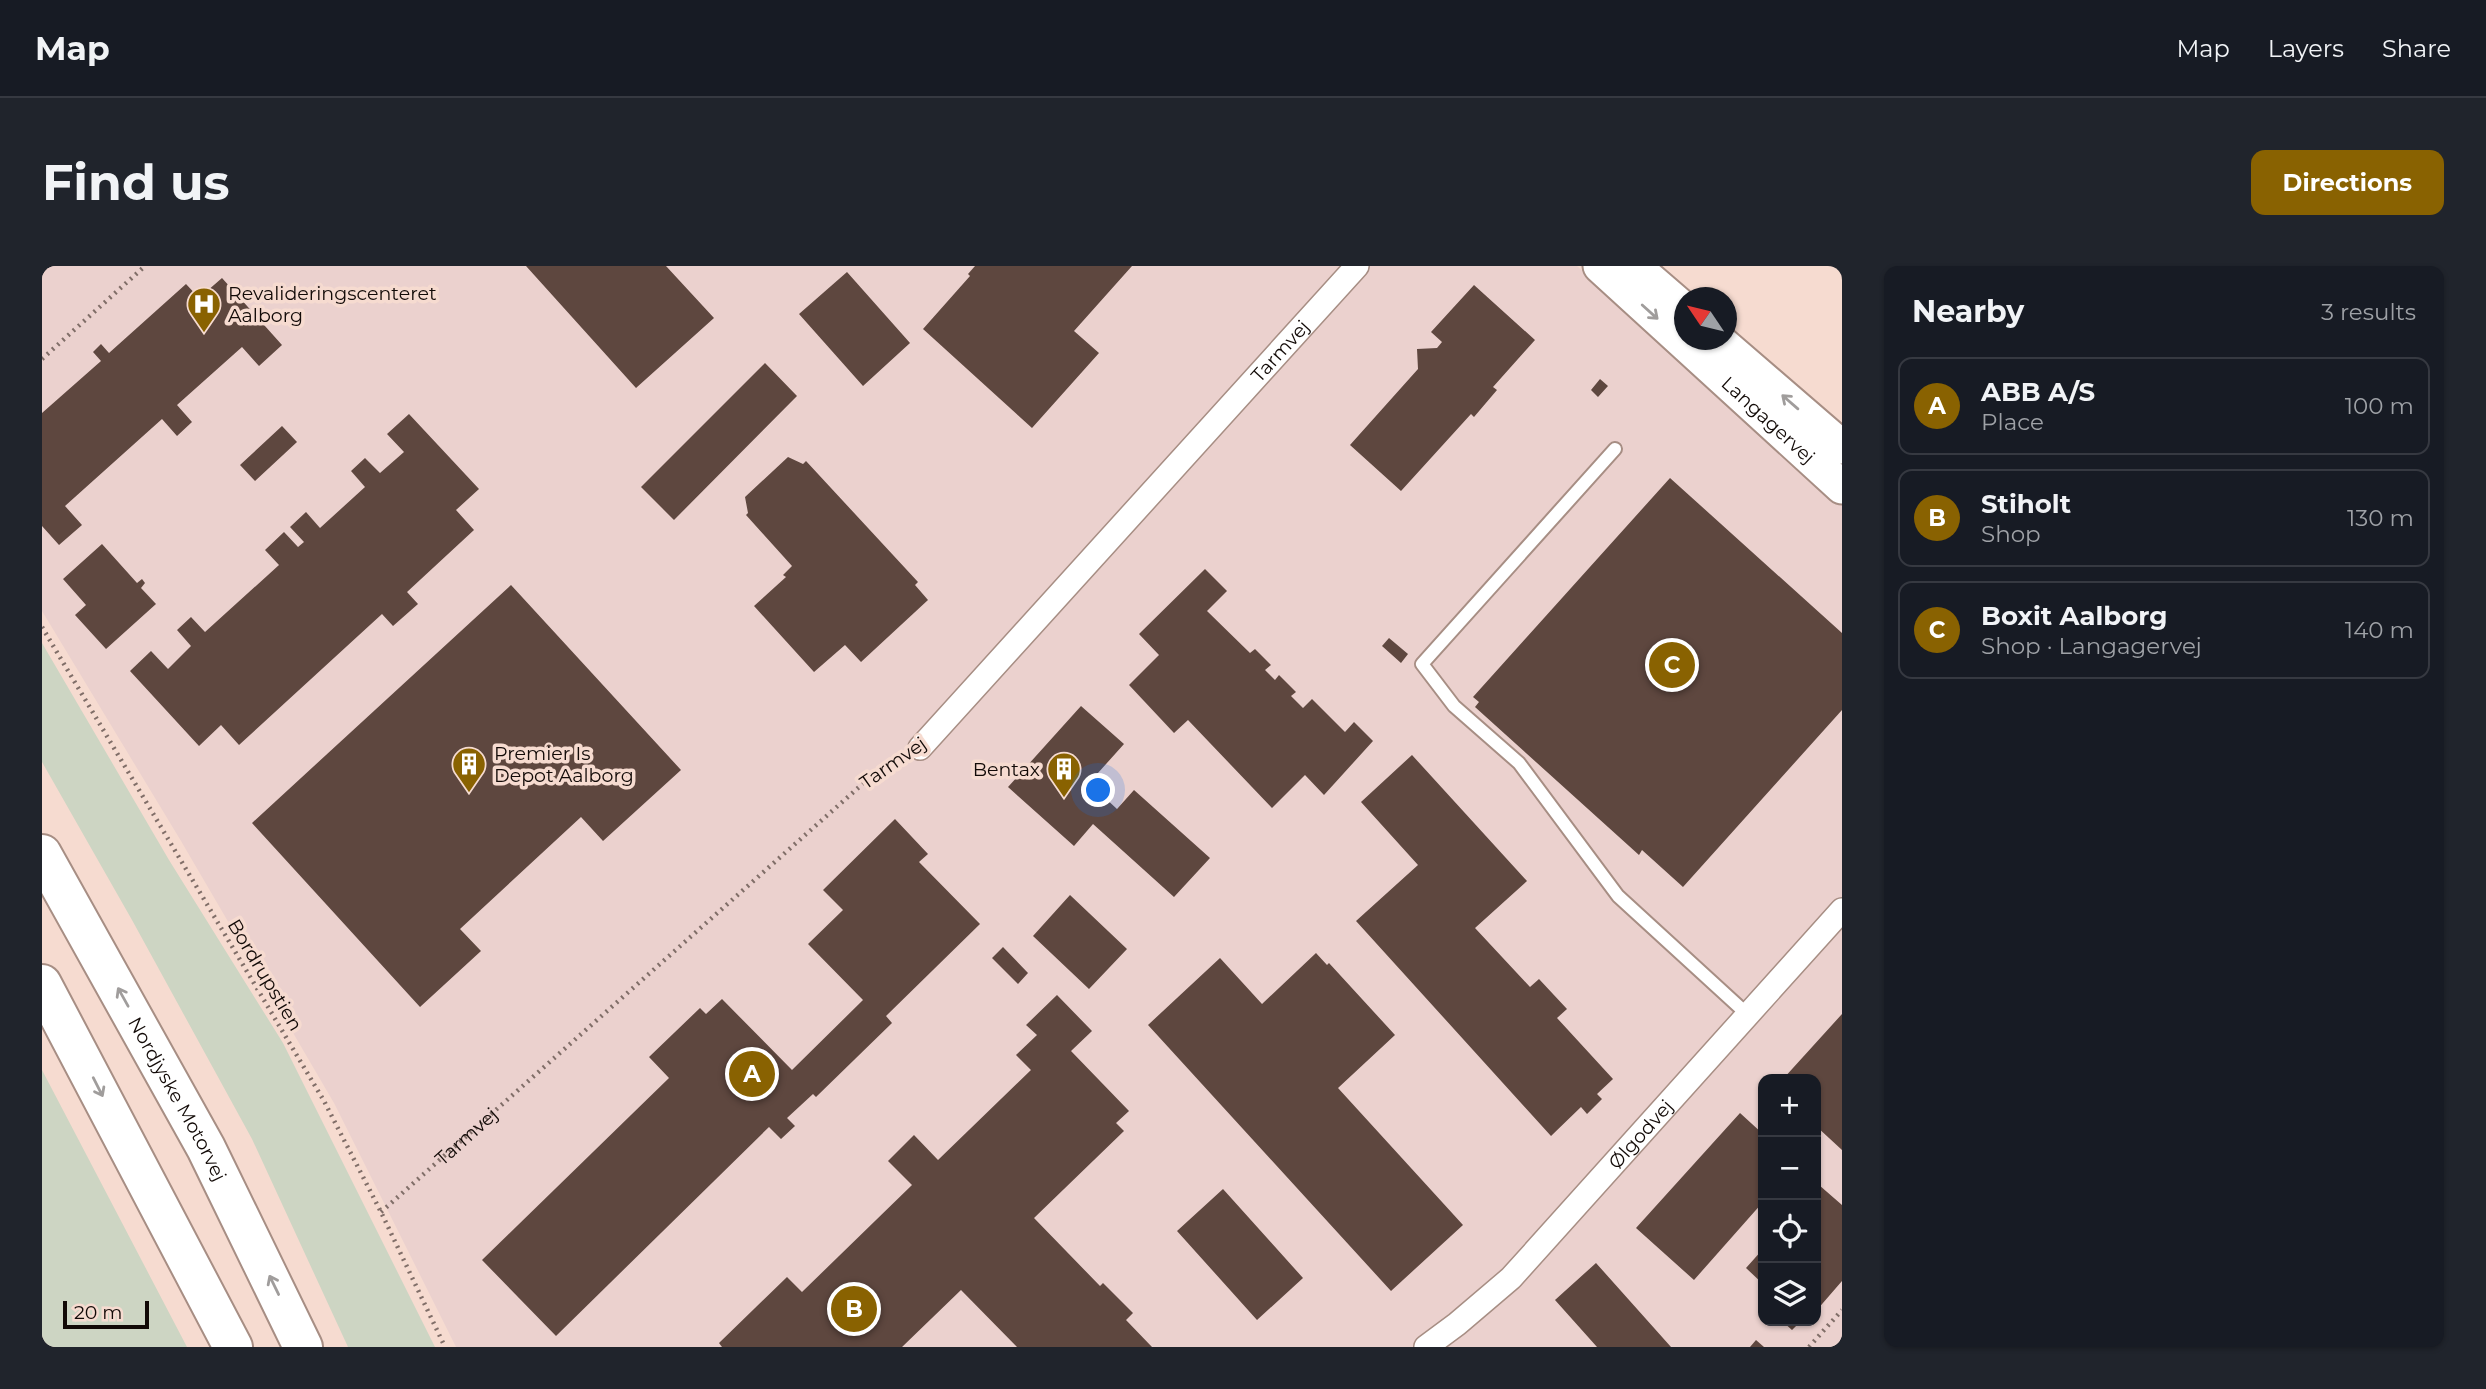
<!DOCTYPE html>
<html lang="en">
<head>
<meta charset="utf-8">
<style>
  :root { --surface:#171b24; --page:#20242c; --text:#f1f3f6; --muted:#9ea1a6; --line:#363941; --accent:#896201 }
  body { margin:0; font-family:Montserrat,sans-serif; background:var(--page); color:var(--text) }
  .controls { position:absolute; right:21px; bottom:21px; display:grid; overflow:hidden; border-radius:14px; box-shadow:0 2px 5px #0004 }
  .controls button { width:63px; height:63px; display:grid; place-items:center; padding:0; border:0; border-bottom:2px solid var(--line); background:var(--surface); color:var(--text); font:35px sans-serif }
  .compass { position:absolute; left:1632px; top:21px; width:63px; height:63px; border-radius:50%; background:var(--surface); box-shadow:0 2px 5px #0004; rotate:305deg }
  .scale { position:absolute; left:21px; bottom:18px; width:86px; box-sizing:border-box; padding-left:7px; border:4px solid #120a07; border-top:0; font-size:19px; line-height:24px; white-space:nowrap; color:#120a07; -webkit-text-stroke:5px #f6dbd0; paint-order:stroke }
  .you { position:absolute; left:1057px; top:525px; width:24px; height:24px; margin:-18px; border:5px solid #fff; border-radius:50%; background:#1a73e8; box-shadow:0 0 0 10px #1a73e833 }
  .badge { display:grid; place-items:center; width:46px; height:46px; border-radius:50%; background:var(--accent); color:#fff; font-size:23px; font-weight:700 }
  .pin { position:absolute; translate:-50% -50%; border:4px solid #fff; box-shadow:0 2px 7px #0006 }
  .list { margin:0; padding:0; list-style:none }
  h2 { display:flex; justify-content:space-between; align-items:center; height:91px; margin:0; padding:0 28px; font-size:30px }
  h2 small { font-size:23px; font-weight:400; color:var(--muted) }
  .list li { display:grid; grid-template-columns:46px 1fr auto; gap:21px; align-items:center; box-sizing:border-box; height:98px; margin:0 14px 14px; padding:0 14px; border:2px solid var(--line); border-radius:14px }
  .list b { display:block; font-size:26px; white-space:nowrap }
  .list p { margin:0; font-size:23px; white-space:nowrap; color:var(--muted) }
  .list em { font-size:23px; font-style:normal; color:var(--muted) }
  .icon { flex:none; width:38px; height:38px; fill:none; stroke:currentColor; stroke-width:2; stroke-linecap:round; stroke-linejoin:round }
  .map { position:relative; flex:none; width:1800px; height:1081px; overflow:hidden; border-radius:14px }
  header { display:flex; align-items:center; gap:42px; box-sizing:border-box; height:98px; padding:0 35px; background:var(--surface); border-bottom:2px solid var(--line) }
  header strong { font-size:33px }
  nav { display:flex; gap:38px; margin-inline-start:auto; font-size:24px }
  .intro { display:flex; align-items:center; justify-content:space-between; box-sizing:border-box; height:168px; padding:0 42px }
  h1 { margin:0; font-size:49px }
  .button { padding:18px 32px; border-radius:14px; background:var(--accent); color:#fff; font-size:24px; font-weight:700 }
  main { display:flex; gap:42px; padding:0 42px }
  aside { flex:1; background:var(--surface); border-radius:14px; box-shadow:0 2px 5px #0004 }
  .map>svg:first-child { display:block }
  .industrial { fill:#ebd1ce; fill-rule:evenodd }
  .green { fill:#cdd5c3 }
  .building { fill:#5e473f }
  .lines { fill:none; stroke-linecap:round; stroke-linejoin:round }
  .lane-casing { stroke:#a78e84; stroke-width:16 }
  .street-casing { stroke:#a78e84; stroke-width:26 }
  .secondary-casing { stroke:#a78e84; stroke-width:37 }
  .highway-casing { stroke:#a78e84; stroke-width:42 }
  .path { stroke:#806e68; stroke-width:4.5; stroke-dasharray:2 5; stroke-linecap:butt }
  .lane { stroke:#fff; stroke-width:12 }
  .street { stroke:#fff; stroke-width:23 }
  .secondary { stroke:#fff; stroke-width:33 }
  .highway { stroke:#fff; stroke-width:38 }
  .oneway { stroke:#a09d9c }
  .labels { text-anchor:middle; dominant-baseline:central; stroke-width:7; stroke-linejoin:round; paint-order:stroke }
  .poi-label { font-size:19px; fill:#120a07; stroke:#f6dbd0; text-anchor:start }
  .street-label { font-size:19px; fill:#120a07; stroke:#f6dbd0 }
</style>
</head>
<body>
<header>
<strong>Map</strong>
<nav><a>Map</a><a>Layers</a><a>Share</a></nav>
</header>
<div class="intro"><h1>Find us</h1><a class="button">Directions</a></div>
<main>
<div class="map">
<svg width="1800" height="1081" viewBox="0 0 1800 1081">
  <rect width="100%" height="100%" fill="#f6dbd0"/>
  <path class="industrial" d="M0 0H1535L1800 233V1081H414L292 837 139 575 0 345ZM1721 813H1774V1055H1721Z"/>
  <path class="green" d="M0 377 127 594 241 777 393 1081H306L210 873 90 654 0 496Z
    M0 804 145 1081H0Z"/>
  <path class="building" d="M484 0H624L672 52 594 122Z
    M933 0H1090L1032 65 1057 87 990 162 881 63 928 10 926 8Z
    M805 6 868 77 821 120 757 48Z
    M180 12 240 79 217 100 200 81 135 139 150 156 135 170 120 153 23 240 40 259 17 279 0 260V147L59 95 51 86 59 78 67 87 144 18 157 32Z
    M1432 19 1493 74 1451 121 1455 124 1432 151 1429 148 1359 225 1308 179 1376 103 1375 83 1395 82 1400 76 1389 66Z
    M723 97 755 130 632 254 599 221Z
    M1558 113 1566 120 1556 131 1549 124Z
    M367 148 437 223 414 244 432 264 365 326 376 338 351 360 340 348 197 479 179 459 157 480 88 405 109 385 126 403 149 380 135 364 149 351 163 366 237 299 223 284 242 266 256 281 262 276 248 261 264 246 278 262 323 221 309 205 323 192 338 207 362 186 345 168Z
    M240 160 255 176 213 215 198 199Z
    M746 191 761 198 764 195 876 316 873 319 886 334 819 396 803 379 772 406 712 340 744 311 741 309 750 300 704 249 706 247 703 231Z
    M1628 212 1800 367V444L1641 621 1600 584 1597 589 1433 441 1437 436 1431 431Z
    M60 278 95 317 100 313 103 317 99 322 114 338 64 383 33 349 44 339 21 313Z
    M1163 303 1185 325 1165 345 1208 387 1213 383 1229 399 1223 404 1233 414 1237 409 1254 426 1249 430 1261 442 1270 433 1303 466 1312 456 1331 475 1282 529 1263 509 1230 542 1146 454 1132 467 1087 419 1117 389 1097 368Z
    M469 319 639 504 561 575 539 551 418 663 439 685 378 741 210 557Z
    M1347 372 1366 388 1359 397 1340 380Z
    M1039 440 1082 478 1047 517 1075 543 1092 524 1168 592 1132 631 1051 558 1032 580 966 521Z
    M1370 489 1485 615 1433 662 1488 721 1497 713 1525 743 1515 752 1571 813 1555 828 1560 833 1545 848 1539 841 1509 870 1314 655 1376 599 1319 536Z
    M853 553 886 588 877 596 938 658 844 750 850 757 774 831 771 828 745 852 753 860 739 873 727 861 514 1070 440 994 627 812 607 791 658 742 664 748 680 733 750 804 821 734 766 678 801 644 781 624Z
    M1028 629 1085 683 1047 723 991 670Z
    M961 681 986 707 976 718 950 692Z
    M1274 687 1285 699 1287 697 1353 769 1296 822 1421 959 1349 1025 1106 759 1178 692 1220 738Z
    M1015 729 1050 765 1029 785 1087 845 1074 857 1082 865 992 952 1058 1020 1061 1017 1091 1047 1084 1054 1110 1081H975L919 1024 860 1081H680L677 1077 745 1011 760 1026 870 919 846 895 872 869 896 894 989 804 974 789 995 769 984 759Z
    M1800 748V884L1774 860V813H1741Z
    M1698 847 1721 868V936L1652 1014 1594 962Z
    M1777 919 1800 939V1015L1774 1045V923Z
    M1181 923 1261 1012 1215 1054 1135 965Z
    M1721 983V1018L1704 1002Z
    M1554 997 1629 1081H1555L1513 1034Z
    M1740 1055H1759L1750 1064Z
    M1714 1074 1722 1081H1708Z"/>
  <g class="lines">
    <g class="lane-casing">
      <path id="lane" d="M1573 183 1380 398 1412 440 1477 497 1576 630 1706 749"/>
    </g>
    <g class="street-casing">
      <g id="street">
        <path id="s2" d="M878 482 1315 0"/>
        <path id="s3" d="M1384 1081 1415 1058 1469 1012 1800 644"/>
      </g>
    </g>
    <g class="secondary-casing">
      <g id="secondary">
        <path id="s4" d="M1558 0 1800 221"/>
        <path d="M1592 0 1643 44"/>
        <path d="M1676 74 1800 181"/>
      </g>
    </g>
    <g class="highway-casing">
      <g id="highway">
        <path id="s5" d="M0 588 164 882 261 1081"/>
        <path d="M0 718 191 1081"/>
      </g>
    </g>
    <g class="path">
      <path d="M0 93 103 0"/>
      <path d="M0 361 282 835 339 946 403 1081"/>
      <path id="s1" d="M339 946 834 506 857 494"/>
      <path d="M1767 1081 1800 1044"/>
    </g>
    <use href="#lane" class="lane"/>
    <use href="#street" class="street"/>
    <use href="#secondary" class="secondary"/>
    <use href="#highway" class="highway"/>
  </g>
  <defs><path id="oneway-shaft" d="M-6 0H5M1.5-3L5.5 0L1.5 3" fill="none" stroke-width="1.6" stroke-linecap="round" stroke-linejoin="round" transform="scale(1.75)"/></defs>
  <g class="oneway">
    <use href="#oneway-shaft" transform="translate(1608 46) rotate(42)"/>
    <use href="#oneway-shaft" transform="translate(1748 136) rotate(-139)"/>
    <use href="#oneway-shaft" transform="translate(81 731) rotate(-119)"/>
    <use href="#oneway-shaft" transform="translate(56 821) rotate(63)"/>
    <use href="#oneway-shaft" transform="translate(232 1019) rotate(-116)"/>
  </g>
  <defs>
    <g id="hospital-pin" transform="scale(1.75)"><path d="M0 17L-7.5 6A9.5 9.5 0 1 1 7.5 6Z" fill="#896201" stroke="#f6dbd0"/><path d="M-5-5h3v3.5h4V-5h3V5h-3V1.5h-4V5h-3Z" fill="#fff"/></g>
    <g id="building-pin" transform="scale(1.75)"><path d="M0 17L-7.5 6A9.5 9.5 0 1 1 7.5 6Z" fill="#896201" stroke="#f6dbd0"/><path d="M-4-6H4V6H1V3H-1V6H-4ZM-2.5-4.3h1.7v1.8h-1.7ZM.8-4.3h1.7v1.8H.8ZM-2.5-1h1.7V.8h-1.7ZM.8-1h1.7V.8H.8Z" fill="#fff"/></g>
  </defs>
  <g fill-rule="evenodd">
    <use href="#hospital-pin" x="162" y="38"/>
    <use href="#building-pin" x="427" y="498"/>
    <use href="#building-pin" x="1022" y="503"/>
  </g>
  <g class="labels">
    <g class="poi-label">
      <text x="186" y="27">Revalideringscenteret<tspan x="186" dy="22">Aalborg</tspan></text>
      <text x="452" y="487">Premier Is<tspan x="452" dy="22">Depot Aalborg</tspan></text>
      <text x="998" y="503" text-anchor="end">Bentax</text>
    </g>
    <g class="street-label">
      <text stroke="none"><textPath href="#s2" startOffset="536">Tarmvej</textPath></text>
      <text stroke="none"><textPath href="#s4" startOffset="228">Langagervej</textPath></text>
      <text transform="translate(851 497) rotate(-35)">Tarmvej</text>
      <text transform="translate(223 709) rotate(59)">Bordrupstien</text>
      <text stroke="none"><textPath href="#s5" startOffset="280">Nordjyske Motorvej</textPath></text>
      <text stroke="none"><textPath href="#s1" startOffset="114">Tarmvej</textPath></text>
      <text stroke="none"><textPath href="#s3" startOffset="303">Ølgodvej</textPath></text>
    </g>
  </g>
</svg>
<div class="controls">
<button>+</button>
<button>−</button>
<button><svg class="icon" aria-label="locate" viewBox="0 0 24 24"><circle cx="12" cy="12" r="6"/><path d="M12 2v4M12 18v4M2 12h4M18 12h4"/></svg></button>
<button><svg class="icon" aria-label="layers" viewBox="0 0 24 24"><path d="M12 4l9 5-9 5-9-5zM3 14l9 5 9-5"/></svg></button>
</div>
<svg class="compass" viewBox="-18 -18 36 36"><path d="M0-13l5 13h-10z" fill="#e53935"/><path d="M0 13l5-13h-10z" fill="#9ea1a6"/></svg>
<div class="scale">20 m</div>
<div class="you"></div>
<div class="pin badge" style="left:710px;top:808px">A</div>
<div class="pin badge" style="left:812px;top:1043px">B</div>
<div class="pin badge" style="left:1630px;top:399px">C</div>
</div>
<aside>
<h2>Nearby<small>3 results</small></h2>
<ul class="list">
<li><span class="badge">A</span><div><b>ABB A/S</b><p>Place</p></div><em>100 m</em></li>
<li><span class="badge">B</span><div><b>Stiholt</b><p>Shop</p></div><em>130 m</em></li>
<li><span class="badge">C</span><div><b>Boxit Aalborg</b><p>Shop · Langagervej</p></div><em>140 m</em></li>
</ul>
</aside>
</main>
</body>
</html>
